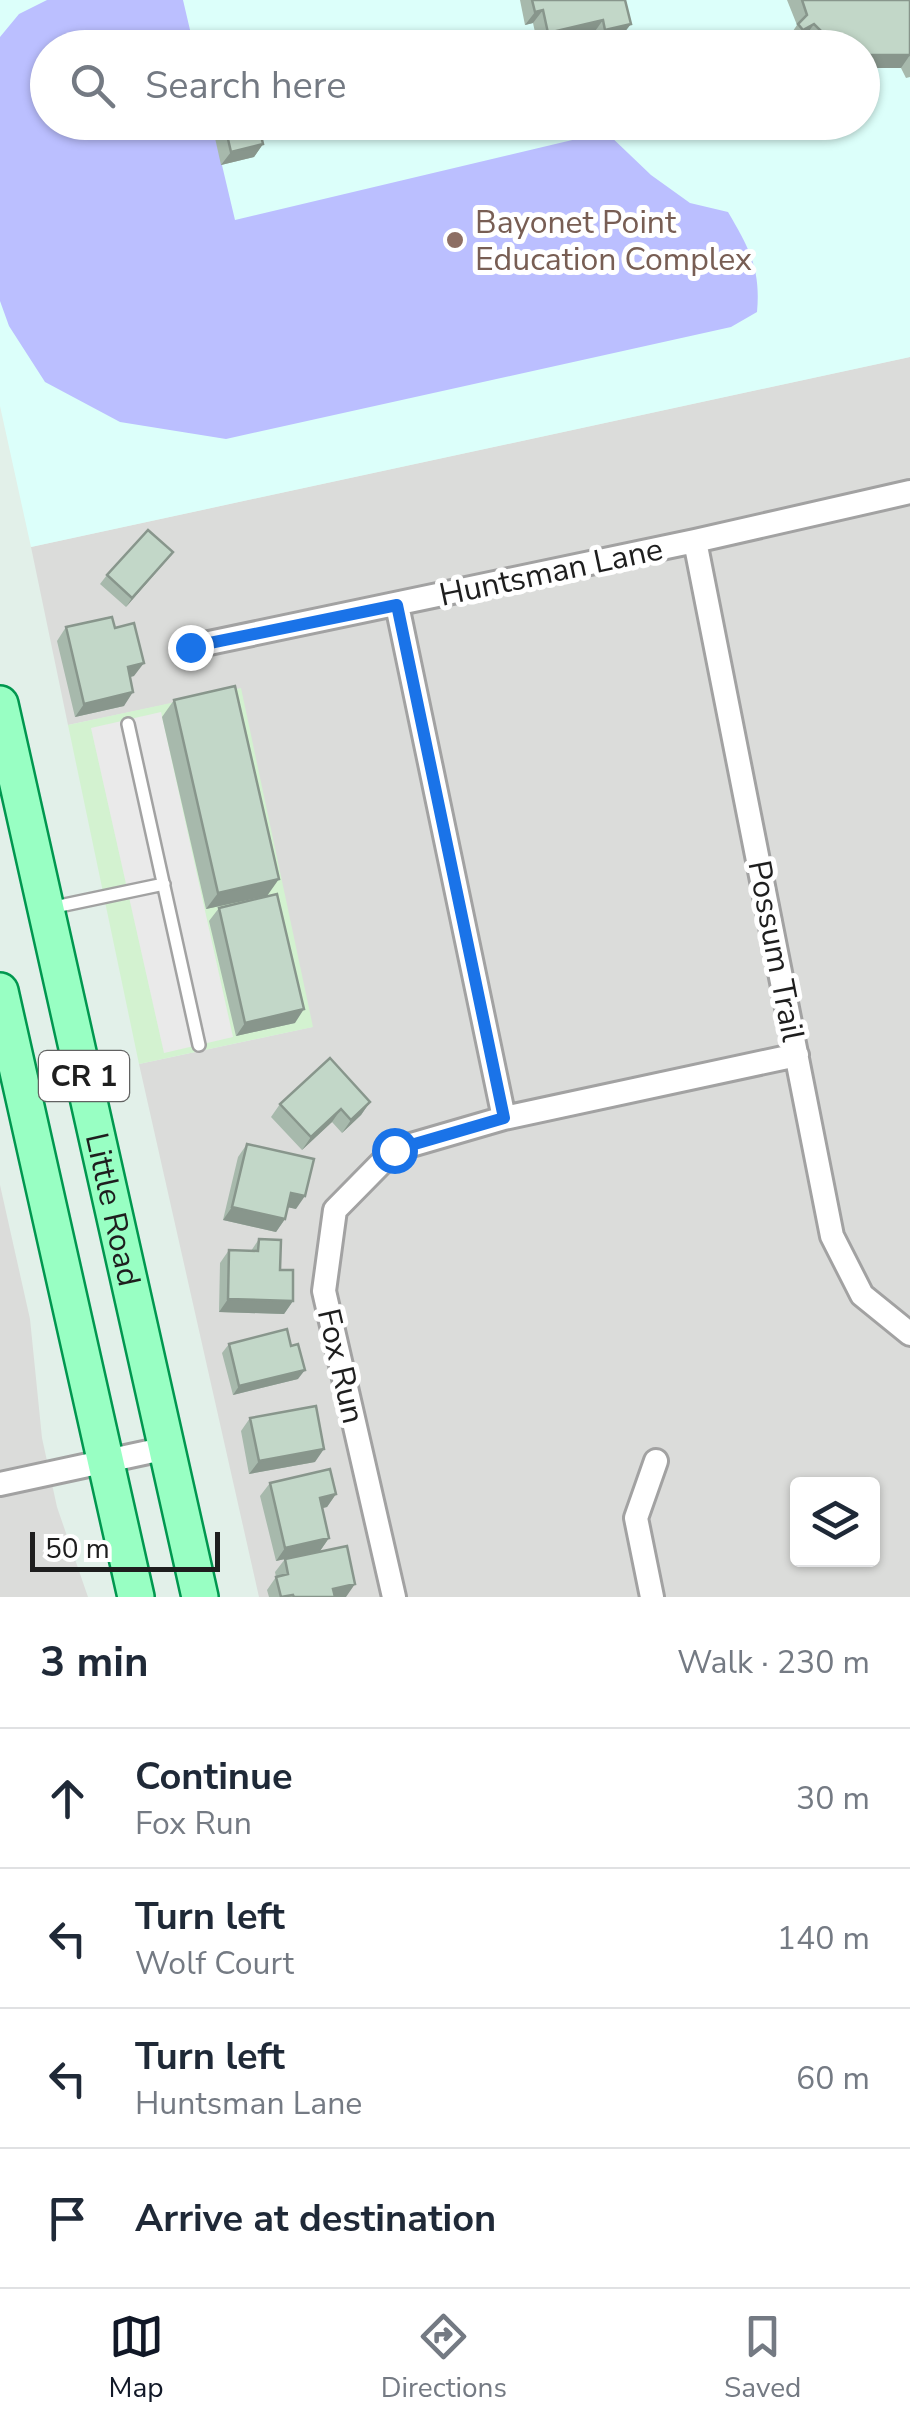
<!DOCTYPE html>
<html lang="en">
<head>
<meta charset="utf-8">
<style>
  :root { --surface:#fff; --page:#f2f2f3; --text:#1f2937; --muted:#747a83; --line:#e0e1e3; --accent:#111827 }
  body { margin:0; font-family:"Nunito Sans",sans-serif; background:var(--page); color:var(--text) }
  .controls { position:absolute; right:30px; bottom:30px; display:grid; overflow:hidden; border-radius:10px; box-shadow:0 2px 8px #0004 }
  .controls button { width:90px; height:90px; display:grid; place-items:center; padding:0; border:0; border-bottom:2px solid var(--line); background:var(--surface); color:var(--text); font:50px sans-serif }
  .scale { position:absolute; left:30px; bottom:25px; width:190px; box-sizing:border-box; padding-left:10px; border:5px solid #1e1e1e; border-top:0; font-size:28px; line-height:35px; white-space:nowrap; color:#1e1e1e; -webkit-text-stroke:8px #fff; paint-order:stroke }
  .stop { position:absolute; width:30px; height:30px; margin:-22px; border:8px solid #1a73e8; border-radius:50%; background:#fff }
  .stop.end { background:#1a73e8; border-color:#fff; box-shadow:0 2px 10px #0008 }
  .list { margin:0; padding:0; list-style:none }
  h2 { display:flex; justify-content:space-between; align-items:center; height:130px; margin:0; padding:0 40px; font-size:42px }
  h2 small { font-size:32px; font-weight:400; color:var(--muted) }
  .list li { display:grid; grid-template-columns:65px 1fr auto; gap:30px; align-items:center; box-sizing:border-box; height:140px; padding:0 40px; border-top:2px solid var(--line) }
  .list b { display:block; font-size:38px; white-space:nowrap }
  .list p { margin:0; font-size:32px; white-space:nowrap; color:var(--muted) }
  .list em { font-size:32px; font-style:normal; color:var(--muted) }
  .icon { flex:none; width:55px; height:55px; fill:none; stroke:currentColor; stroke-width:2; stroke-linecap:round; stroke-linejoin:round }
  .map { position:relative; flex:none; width:910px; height:1597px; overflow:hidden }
  .search { position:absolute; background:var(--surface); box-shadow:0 2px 8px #0004; left:30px; right:30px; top:30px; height:110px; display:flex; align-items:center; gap:25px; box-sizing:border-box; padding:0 35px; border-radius:55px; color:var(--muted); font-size:38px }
  .sheet { height:690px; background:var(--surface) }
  nav { display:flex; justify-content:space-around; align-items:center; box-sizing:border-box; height:140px; border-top:2px solid var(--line); background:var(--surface); font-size:28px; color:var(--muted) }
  nav a { display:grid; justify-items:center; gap:5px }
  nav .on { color:var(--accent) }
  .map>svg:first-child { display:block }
  .residential { fill:#dbdcda; fill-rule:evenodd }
  .commercial { fill:#d3f2d0 }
  .education { fill:#dcfffa; fill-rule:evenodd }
  .park { fill:#bbbfff }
  .parking { fill:#eaeaea }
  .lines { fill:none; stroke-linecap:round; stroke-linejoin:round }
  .lane-casing { stroke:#a2a2a2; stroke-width:16 }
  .street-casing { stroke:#a2a2a2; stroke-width:28 }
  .primary-casing { stroke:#00974f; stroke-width:40 }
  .lane { stroke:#fff; stroke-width:11 }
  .street { stroke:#fff; stroke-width:22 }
  .primary { stroke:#98ffc3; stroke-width:35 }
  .wall { fill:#a7b9ac }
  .shaded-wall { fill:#88968c }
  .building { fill:#c2d7c8; stroke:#88968c; stroke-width:2.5 }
  .route { stroke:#1a73e8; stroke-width:12 }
  .education-dot { fill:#8d6e63; stroke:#fff; stroke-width:4 }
  .labels { text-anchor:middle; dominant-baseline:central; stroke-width:10; stroke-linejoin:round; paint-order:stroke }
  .shield { fill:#fff; stroke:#626262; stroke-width:2.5 }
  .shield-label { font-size:30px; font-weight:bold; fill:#1e1e1e }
  .education-label { font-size:32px; fill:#785e54; stroke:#fff; text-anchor:start }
  .street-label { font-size:32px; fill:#1e1e1e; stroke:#fff }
</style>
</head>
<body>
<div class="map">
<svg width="910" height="1597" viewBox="0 0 910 1597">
  <rect width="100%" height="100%" fill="#e2f0e9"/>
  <path class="residential" d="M910 357V1597H259L139 1064 312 1027 240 689 68 725 31 547ZM798 1484H872V1560H798Z
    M0 1185 30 1319 42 1438 57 1507 88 1597H0Z"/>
  <path class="commercial" d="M241 688 313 1027 139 1064 68 725Z"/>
  <path class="education" d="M0 0H910V357L31 547 0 406ZM48 48H862V122H48Z"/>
  <path class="park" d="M47 0H183L194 47 48 48V122L212 123 235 220 606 132 651 175 690 203 728 212C749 248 761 269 757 312L731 327 226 439 120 422 45 382 9 326 0 301V37L19 14Z"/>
  <path class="parking" d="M161 712 233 1037 164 1053 91 728Z"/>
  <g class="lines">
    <g class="lane-casing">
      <path id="lane" d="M128 724 199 1045
        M50 908 164 884"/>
    </g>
    <g class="street-casing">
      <path id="street" d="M695 541 832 1236 862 1295 910 1334
        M397 605 504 1118
        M190 647 695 541 910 492
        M0 1484 167 1448
        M394 1597 324 1291 335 1210 394 1150 504 1118 797 1055
        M652 1597 636 1518 656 1461"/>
    </g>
    <g class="primary-casing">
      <g id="primary">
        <path id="s1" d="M0 704 200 1597"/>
        <path d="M0 991 136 1597"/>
      </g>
    </g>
    <use href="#lane" class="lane"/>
    <use href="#street" class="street"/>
    <use href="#primary" class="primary"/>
  </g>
  <path class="wall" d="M520 0H625L621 37 596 43 593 34 538 46 533 23 525 25Z
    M787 0H910V77L906 78 901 68H862V48H815L805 37 794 44 789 37 797 25Z
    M218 122H258L263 144 254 157 221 165 213 129Z
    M173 552 126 607 100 584 107 575Z
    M66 627 115 628 134 676 130 677 124 706 75 717 57 641Z
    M174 700 267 896 206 909 162 717Z
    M219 908 295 1023 236 1036 209 921Z
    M370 1102 361 1115 342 1133 332 1122 302 1150 271 1117 280 1104Z
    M247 1144 296 1209 288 1207 285 1219 276 1232 223 1220 238 1157Z
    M259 1239 280 1270 293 1301 284 1314 219 1312 220 1263 229 1250 251 1251Z
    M229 1344 298 1379 233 1395 222 1353Z
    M250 1418 315 1462 249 1474 241 1431Z
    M270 1483 336 1494 327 1507 322 1508 329 1538 320 1551 276 1561 260 1496Z
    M285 1559 346 1597H269L267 1590 276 1577 275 1572Z"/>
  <path class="shaded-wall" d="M543 10 533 23 525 25 535 12Z
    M603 20 593 34 538 46 548 33Z
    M631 24 621 37 596 43 605 30Z
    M814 24 805 37 794 44 803 30Z
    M862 54 910 55 901 68H862Z
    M263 144 254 157 221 165 231 152Z
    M173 552 166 561 126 607 132 598Z
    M144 663 134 676 118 680 128 667Z
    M133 692 124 706 75 717 84 704Z
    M279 879 267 896 206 909 218 893Z
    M304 1009 295 1023 236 1036 245 1023Z
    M370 1102 361 1115 342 1133 351 1120Z
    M341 1109 332 1122 302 1150 311 1137Z
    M291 1193 305 1196 296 1209 282 1206Z
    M232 1207 285 1219 276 1232 223 1220Z
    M228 1299 293 1301 284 1314 219 1312Z
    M305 1370 298 1379 233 1395 239 1386Z
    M324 1449 315 1462 249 1474 259 1461Z
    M336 1494 327 1507 311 1511 320 1498Z
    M329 1538 320 1551 276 1561 285 1548Z
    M355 1584 346 1597H328L333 1589Z"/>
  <path class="building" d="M532 0H625L631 24 605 30 603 20 548 33 543 10 535 12Z
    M802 0H910V55H866L862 54V48H844L828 38 814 24 803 30 798 24 807 15Z
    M224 122H258L263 144 231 152Z
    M148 530 173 552 132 598 107 575Z
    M112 617 115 628 134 623 144 663 128 667 133 692 84 704 66 627Z
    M235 686 279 879 218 893 174 700Z
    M277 894 304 1009 245 1023 219 908Z
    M330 1058 370 1102 351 1120 341 1109 311 1137 280 1104Z
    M247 1144 314 1159 305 1196 291 1193 285 1219 232 1207Z
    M259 1239 281 1240 280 1270H293V1301L228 1299 229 1250 258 1251Z
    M287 1329 291 1346 298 1344 305 1370 239 1386 229 1344Z
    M316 1406 324 1449 259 1461 250 1418Z
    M330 1469 336 1494 320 1498 329 1538 285 1548 270 1483Z
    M347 1546 355 1584 333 1589 335 1597H294L293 1595 281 1597 276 1577 288 1574 285 1559Z"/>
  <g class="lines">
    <path class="route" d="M190 647 397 605 504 1118 394 1150"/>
  </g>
  <circle class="education-dot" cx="455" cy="240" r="10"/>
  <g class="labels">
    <rect class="shield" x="39" y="1051" width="90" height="50" rx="8"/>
    <g class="shield-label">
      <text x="84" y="1076">CR 1</text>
    </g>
    <g class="education-label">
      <text x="475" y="222">Bayonet Point<tspan x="475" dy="37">Education Complex</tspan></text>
    </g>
    <g class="street-label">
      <text transform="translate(551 572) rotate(-12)">Huntsman Lane</text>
      <text transform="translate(776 951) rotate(79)">Possum Trail</text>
      <text stroke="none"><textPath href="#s1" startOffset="518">Little Road</textPath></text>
      <text transform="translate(341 1366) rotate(77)">Fox Run</text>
    </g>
  </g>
</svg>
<div class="controls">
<button><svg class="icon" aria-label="layers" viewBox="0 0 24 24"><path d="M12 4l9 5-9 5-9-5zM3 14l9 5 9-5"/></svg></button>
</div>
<div class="scale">50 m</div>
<div class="stop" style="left:394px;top:1150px"></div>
<div class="stop end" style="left:190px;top:647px"></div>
<div class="search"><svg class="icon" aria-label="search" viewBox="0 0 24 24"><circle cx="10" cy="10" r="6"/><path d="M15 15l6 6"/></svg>Search here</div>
</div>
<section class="sheet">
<h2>3 min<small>Walk · 230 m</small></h2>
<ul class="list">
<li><svg class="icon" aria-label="ahead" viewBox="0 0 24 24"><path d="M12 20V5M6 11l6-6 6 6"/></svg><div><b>Continue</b><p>Fox Run</p></div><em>30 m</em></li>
<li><svg class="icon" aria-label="left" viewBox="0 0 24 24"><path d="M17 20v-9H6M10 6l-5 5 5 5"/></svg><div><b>Turn left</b><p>Wolf Court</p></div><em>140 m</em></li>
<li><svg class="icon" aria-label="left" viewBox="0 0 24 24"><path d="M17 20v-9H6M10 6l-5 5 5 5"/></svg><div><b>Turn left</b><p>Huntsman Lane</p></div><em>60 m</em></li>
<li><svg class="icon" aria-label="arrive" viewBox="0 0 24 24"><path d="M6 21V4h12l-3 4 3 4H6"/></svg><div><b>Arrive at destination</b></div></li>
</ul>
</section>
<nav>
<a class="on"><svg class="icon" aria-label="map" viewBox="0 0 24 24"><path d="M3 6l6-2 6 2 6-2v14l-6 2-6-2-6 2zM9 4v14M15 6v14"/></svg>Map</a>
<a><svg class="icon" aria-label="directions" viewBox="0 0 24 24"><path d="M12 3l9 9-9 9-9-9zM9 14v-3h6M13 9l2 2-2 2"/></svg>Directions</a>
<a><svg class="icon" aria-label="saved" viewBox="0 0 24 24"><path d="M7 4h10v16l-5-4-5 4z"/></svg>Saved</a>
</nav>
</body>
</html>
